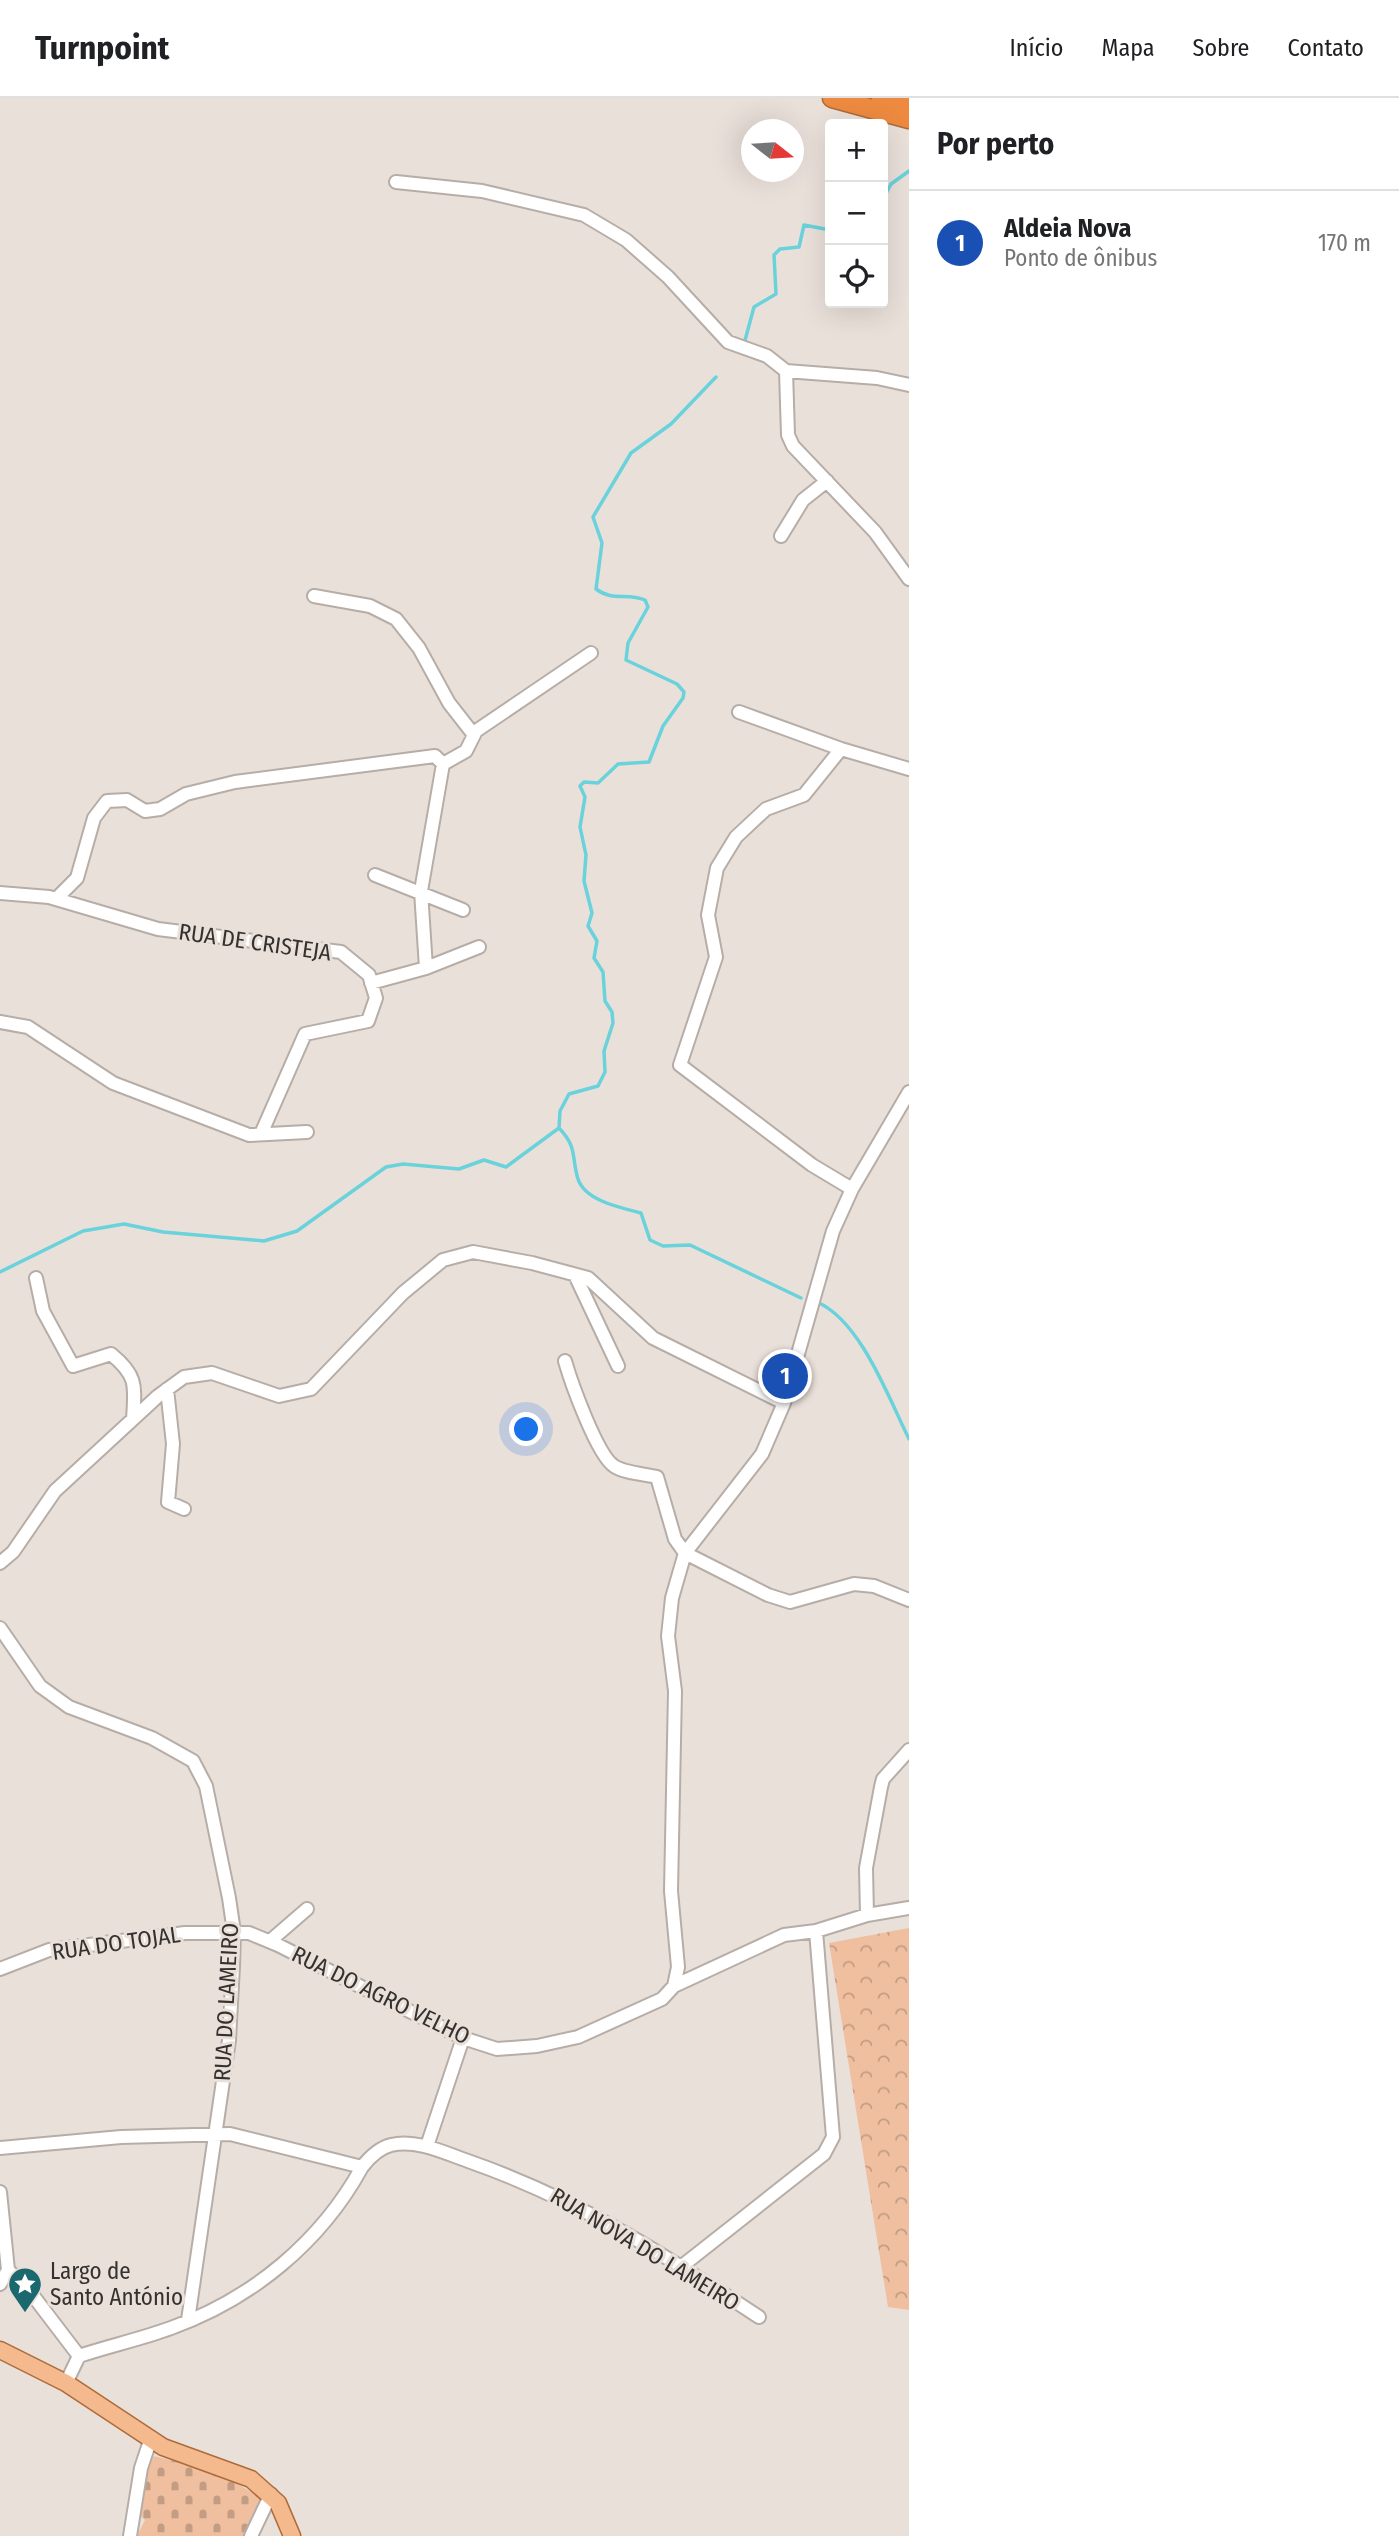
<!DOCTYPE html>
<html lang="pt">
<head>
<meta charset="utf-8">
<style>
  :root { --surface:#fff; --page:#f2f2f2; --text:#202124; --muted:#757577; --line:#e0e0e0; --accent:#d93025 }
  body { margin:0; font-family:"Fira Sans Condensed",sans-serif; background:var(--page); color:var(--text) }
  .controls { position:absolute; right:21px; top:21px; display:grid; overflow:hidden; border-radius:7px; box-shadow:0 7px 28px #0002 }
  .controls button { width:63px; height:63px; display:grid; place-items:center; padding:0; border:0; border-bottom:2px solid var(--line); background:var(--surface); color:var(--text); font:35px sans-serif }
  .compass { position:absolute; left:741px; top:21px; width:63px; height:63px; border-radius:50%; background:var(--surface); box-shadow:0 7px 28px #0002; rotate:107deg }
  .you { position:absolute; left:527px; top:1332px; width:24px; height:24px; margin:-18px; border:5px solid #fff; border-radius:50%; background:#1a73e8; box-shadow:0 0 0 10px #1a73e833 }
  .badge { display:grid; place-items:center; width:46px; height:46px; border-radius:50%; background:var(--accent); color:#fff; font-size:23px; font-weight:700 }
  .pin { position:absolute; translate:-50% -50%; border:4px solid #fff; box-shadow:0 2px 7px #0006 }
  .list { margin:0; padding:0; list-style:none }
  h2 { display:flex; justify-content:space-between; align-items:center; height:91px; margin:0; padding:0 28px; font-size:30px }
  h2 small { font-size:23px; font-weight:400; color:var(--muted) }
  .list li { display:grid; grid-template-columns:46px 1fr auto; gap:21px; align-items:center; box-sizing:border-box; height:105px; padding:0 28px; border-top:2px solid var(--line) }
  .list b { display:block; font-size:26px; white-space:nowrap }
  .list p { margin:0; font-size:23px; white-space:nowrap; color:var(--muted) }
  .list em { font-size:23px; font-style:normal; color:var(--muted) }
  .icon { flex:none; width:38px; height:38px; fill:none; stroke:currentColor; stroke-width:2; stroke-linecap:round; stroke-linejoin:round }
  .map { position:relative; flex:none; width:909px; height:2438px; overflow:hidden }
  header { display:flex; align-items:center; gap:42px; box-sizing:border-box; height:98px; padding:0 35px; background:var(--surface); border-bottom:2px solid var(--line) }
  header strong { font-size:33px }
  nav { display:flex; gap:38px; margin-inline-start:auto; font-size:24px }
  main { display:flex }
  aside { flex:1; background:var(--surface) }
  .map>svg:first-child { display:block }
  .forest { fill:url(#forest-crowns) }
  .cemetery { fill:url(#cemetery-stones) }
  .lines { fill:none; stroke-linecap:round; stroke-linejoin:round }
  .stream { stroke:#6ad2db; stroke-width:3.5 }
  .minor-casing { stroke:#b7ada7; stroke-width:16 }
  .major-casing { stroke:#ad6b3a; stroke-width:19 }
  .highway-casing { stroke:#ad6b3a; stroke-width:21 }
  .minor { stroke:#fff; stroke-width:12 }
  .major { stroke:#f4b98c; stroke-width:16 }
  .highway { stroke:#ed8a40; stroke-width:18 }
  .labels { text-anchor:middle; dominant-baseline:central; stroke-width:6; stroke-linejoin:round; paint-order:stroke }
  .street-label { font-size:23px; fill:#35312e; stroke:#eae0da }
  .poi-label { font-size:23px; fill:#35312e; stroke:#eae0da; text-anchor:start }
</style>
</head>
<body>
<header>
<strong>Turnpoint</strong>
<nav><a>Início</a><a>Mapa</a><a>Sobre</a><a>Contato</a></nav>
</header>
<main>
<div class="map">
<svg width="909" height="2438" viewBox="0 0 909 2438">
  <defs>
    <pattern id="forest-crowns" width="20" height="18" patternUnits="userSpaceOnUse" patternTransform="scale(1.75)"><rect width="20" height="18" fill="#efbfa0"/><path d="M2 6a3 3 0 1 1 6 0M12 15a3 3 0 1 1 6 0" fill="none" stroke="#c29c83"/></pattern>
    <pattern id="cemetery-stones" width="16" height="16" patternUnits="userSpaceOnUse" patternTransform="scale(1.75)"><rect width="16" height="16" fill="#efbfa0"/><path d="M2 7V4a2 2 0 0 1 4 0v3zM10 15v-3a2 2 0 0 1 4 0v3z" fill="#c29c83"/></pattern>
  </defs>
  <rect width="100%" height="100%" fill="#eae0da"/>
  <path class="forest" d="M909 1830V2212L888 2209 829 1845Z"/>
  <path class="cemetery" d="M154 2358 214 2373 264 2401 247 2438H137L145 2422 140 2417 148 2368Z"/>
  <g class="lines">
    <path class="stream" d="M883 101 891 86 909 73
      M744 246 754 209 776 196 774 157 780 151 799 149 804 127 830 132
      M559 1030 560 1013 569 996 598 988 605 974 604 953 613 925 612 914 605 903 603 874 594 860 597 843 588 828 592 815 584 783 586 757 580 729 585 699 580 688 584 684 598 685 618 666 649 664 663 628 683 600 684 594 677 586 626 562 628 545 648 509 645 502C628 494 613 504 596 491L602 445 593 419 631 355 671 326 716 279
      M559 1030C578 1050 571 1058 578 1081 585 1103 622 1110 641 1115L650 1142 663 1148 690 1147 801 1200
      M0 1174 83 1133 124 1126 163 1134 264 1143 297 1133 386 1069 403 1066 459 1071 484 1062 506 1069 559 1030
      M817 1204C861 1223 889 1301 909 1341"/>
    <g class="minor-casing">
      <path id="minor" d="M396 84 482 93 584 117 626 142 668 179 728 244 767 258 786 273
        M786 273 788 337 793 348 875 434 909 481
        M786 273 877 280 909 287
        M781 438 803 402 827 383
        M314 498 370 508 396 521 419 550 449 605 474 637
        M739 614 841 651 909 671
        M841 651 804 697 766 711 736 739 717 770 708 817 716 859 680 967 812 1067 852 1091
        M443 666 466 653 476 633 591 555
        M375 777 463 812
        M0 795 49 799 158 831 341 854 369 877 376 900 368 923 305 936 261 1036
        M56 801 77 780 94 720 107 703 127 702 145 713 160 711 186 696 235 684 435 658 443 666 421 793 426 870
        M371 885 426 870 479 849
        M0 924 28 929 113 985 249 1037 307 1034
        M575 1177 618 1268
        M36 1180 43 1213 73 1268 111 1256C138 1278 135 1288 133 1321
        M565 1263C571 1284 597 1357 614 1368 624 1375 645 1376 657 1379L675 1441 685 1455 768 1497 790 1504 854 1486 874 1488 909 1502
        M167 1291 173 1346 168 1404 184 1411
        M0 1465 13 1454 55 1393 158 1298 184 1279 212 1275 279 1298 311 1291 403 1195 443 1162 473 1154 532 1165 588 1180 653 1240 784 1305
        M0 1530 40 1588 69 1609 152 1640 193 1663 206 1688 229 1800 234 1834 233 1868 229 1942 188 2222
        M867 1817 866 1770 881 1689 883 1681 909 1652
        M270 1843 307 1811
        M0 1871 49 1852 185 1835H249L278 1847 463 1940 497 1951 537 1948 578 1939 662 1901 674 1888 678 1869 671 1793 675 1593 668 1538 672 1500 685 1455 762 1356 784 1305 833 1133 852 1091 909 994
        M674 1888 784 1837 816 1833 867 1817 909 1810
        M427 2048 463 1940
        M0 2050 121 2039 230 2036 362 2069C369 2060 379 2050 391 2047 417 2041 445 2055 468 2063 579 2102 662 2155 759 2219
        M0 2094 8 2172
        M682 2168 824 2056 833 2039 816 1833
        M8 2172 31 2195 79 2258
        M0 2186 8 2172
        M79 2258C109 2248 141 2241 171 2230 252 2201 321 2144 362 2069
        M66 2285 79 2258
        M130 2438 141 2370 151 2340
        M251 2438 271 2396"/>
    </g>
    <g class="major-casing">
      <path id="major" d="M0 2252 66 2285 163 2349 251 2381 278 2405 292 2438"/>
    </g>
    <g class="highway-casing">
      <path id="highway" d="M832 0 909 21
        M881 0 909 7"/>
    </g>
    <use href="#minor" class="minor"/>
    <use href="#major" class="major"/>
    <use href="#highway" class="highway"/>
  </g>
  <defs>
    <g id="sight-pin" transform="scale(1.75)"><path d="M0 17L-7.5 6A9.5 9.5 0 1 1 7.5 6Z" fill="#1b686e" stroke="#eae0da"/><path d="M0-6L1.8-2.2L6-1.7L2.9 1.2L3.7 5.4L0 3.3L-3.7 5.4L-2.9 1.2L-6-1.7L-1.8-2.2Z" fill="#fff"/></g>
  </defs>
  <g fill-rule="evenodd">
    <use href="#sight-pin" x="25" y="2186"/>
  </g>
  <g class="labels">
    <g class="street-label">
      <text transform="translate(255 844) rotate(8)">RUA DE CRISTEJA</text>
      <text transform="translate(116 1845) rotate(-8)">RUA DO TOJAL</text>
      <text transform="translate(381 1897) rotate(26)">RUA DO AGRO VELHO</text>
      <text transform="translate(226 1904) rotate(-87)">RUA DO LAMEIRO</text>
      <text transform="translate(645 2151) rotate(31)">RUA NOVA DO LAMEIRO</text>
    </g>
    <g class="poi-label">
      <text x="50" y="2173">Largo de<tspan x="50" dy="26">Santo António</tspan></text>
    </g>
  </g>
</svg>
<div class="controls">
<button>+</button>
<button>−</button>
<button><svg class="icon" aria-label="locate" viewBox="0 0 24 24"><circle cx="12" cy="12" r="6"/><path d="M12 2v4M12 18v4M2 12h4M18 12h4"/></svg></button>
</div>
<svg class="compass" viewBox="-18 -18 36 36"><path d="M0-13l5 13h-10z" fill="#e53935"/><path d="M0 13l5-13h-10z" fill="#757577"/></svg>
<div class="you"></div>
<div class="pin badge" style="left:785px;top:1278px;background:#1a4fb4">1</div>
</div>
<aside>
<h2>Por perto<small></small></h2>
<ul class="list">
<li><span class="badge" style="background:#1a4fb4">1</span><div><b>Aldeia Nova</b><p>Ponto de ônibus</p></div><em>170 m</em></li>
</ul>
</aside>
</main>
</body>
</html>
